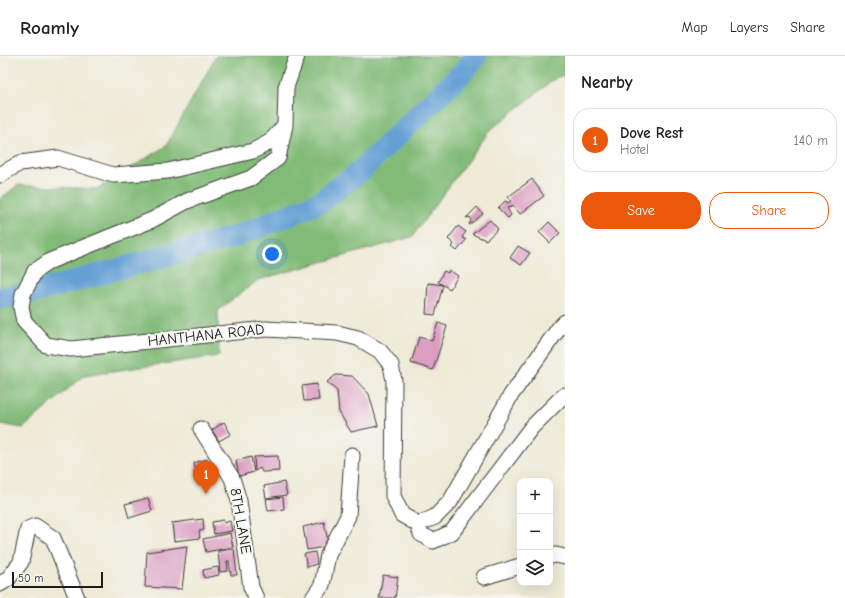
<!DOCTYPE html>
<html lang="en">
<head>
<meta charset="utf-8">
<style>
  :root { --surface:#fff; --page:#f6f6f6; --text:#202124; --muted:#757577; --line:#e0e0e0; --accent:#ea580c }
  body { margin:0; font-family:"Comic Neue",sans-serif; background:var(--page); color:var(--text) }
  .controls { position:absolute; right:12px; bottom:12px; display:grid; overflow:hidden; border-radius:8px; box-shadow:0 4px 16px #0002 }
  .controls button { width:36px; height:36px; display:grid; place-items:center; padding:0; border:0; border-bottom:1px solid var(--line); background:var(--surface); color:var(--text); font:20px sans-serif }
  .scale { position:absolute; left:12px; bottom:10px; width:91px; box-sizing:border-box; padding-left:4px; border:2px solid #1c1c1c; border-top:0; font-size:11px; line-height:14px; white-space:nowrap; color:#1c1c1c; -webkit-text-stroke:3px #f6f6f2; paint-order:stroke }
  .you { position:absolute; left:272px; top:198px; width:14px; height:14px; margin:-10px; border:3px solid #fff; border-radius:50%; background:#1a73e8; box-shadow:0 0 0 6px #1a73e833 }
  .badge { display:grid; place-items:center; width:26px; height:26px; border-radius:50%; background:var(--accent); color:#fff; font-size:13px; font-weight:700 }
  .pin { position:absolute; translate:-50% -33px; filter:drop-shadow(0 1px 2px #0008) }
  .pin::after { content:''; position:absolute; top:21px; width:14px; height:12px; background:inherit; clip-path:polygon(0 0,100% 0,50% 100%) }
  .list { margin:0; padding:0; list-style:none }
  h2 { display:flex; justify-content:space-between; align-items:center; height:52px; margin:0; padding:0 16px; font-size:17px }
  h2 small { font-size:13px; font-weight:400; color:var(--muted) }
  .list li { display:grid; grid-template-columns:26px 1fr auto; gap:12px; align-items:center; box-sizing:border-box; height:64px; margin:0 8px 8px; padding:0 8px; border:1px solid var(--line); border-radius:16px }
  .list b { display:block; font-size:15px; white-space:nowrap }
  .list p { margin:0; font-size:13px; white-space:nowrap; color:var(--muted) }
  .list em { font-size:13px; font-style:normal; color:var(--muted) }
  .actions { display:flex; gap:8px; padding:12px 16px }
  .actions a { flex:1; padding:9px 0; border:1px solid var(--accent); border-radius:16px; text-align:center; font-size:14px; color:var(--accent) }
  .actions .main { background:var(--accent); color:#fff }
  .icon { flex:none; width:22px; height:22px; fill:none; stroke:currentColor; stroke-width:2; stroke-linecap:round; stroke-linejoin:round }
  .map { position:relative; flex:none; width:565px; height:542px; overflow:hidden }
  header { display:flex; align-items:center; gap:24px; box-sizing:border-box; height:56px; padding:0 20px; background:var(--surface); border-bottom:1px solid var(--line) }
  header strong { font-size:19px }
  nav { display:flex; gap:22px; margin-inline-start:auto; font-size:14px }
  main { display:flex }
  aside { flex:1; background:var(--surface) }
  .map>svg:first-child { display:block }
  .forest { fill:#82bb78; stroke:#4f6c4a }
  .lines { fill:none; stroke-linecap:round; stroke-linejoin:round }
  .river { stroke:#65a0d5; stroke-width:22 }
  .building { fill:#db9dc2 }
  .minor-casing { stroke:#3c3b38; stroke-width:17 }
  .minor { stroke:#fff; stroke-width:15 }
  .labels { text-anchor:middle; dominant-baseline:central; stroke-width:4; stroke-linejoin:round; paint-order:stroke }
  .street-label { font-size:15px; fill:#1c1c1c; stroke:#f6f6f2 }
</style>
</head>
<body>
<header>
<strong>Roamly</strong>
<nav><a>Map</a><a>Layers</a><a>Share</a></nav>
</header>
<main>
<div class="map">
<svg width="565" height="542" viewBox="0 0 565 542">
  <rect width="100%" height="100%" fill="#f6f6f2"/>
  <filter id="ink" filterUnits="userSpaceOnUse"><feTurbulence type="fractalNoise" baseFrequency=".025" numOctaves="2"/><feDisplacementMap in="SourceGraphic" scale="8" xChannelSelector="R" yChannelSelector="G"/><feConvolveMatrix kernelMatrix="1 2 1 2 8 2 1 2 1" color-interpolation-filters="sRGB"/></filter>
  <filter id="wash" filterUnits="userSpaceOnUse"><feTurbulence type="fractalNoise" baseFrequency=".012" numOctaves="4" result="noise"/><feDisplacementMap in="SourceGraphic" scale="16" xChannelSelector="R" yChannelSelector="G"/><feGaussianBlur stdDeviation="0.9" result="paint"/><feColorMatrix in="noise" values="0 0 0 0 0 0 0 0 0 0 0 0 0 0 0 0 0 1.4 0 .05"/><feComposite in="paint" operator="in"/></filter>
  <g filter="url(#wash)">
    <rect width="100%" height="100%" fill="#eeead6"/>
    <path class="forest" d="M216 0H565V19L557 21 490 74 412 181 258 224 218 254 219 300 84 319 23 372 0 368V143L18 129 97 133 166 90Z"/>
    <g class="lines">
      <path class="river" d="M0 242 36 236 237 180 318 147 357 118 463 16 476 0"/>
    </g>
    <g id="blocks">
      <path class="building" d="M532 123 544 140 520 158 514 150 507 152 511 159 508 162 498 152 505 145 508 147 511 145 508 141Z
        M477 151 483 158 469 169 471 164 470 161 466 162Z
        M490 164 498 173 486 184 472 178Z
        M549 166 560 177 550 187 539 176Z
        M458 170 466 176 462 181 466 184 457 195 452 191 454 188 448 183Z
        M518 190 530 197 521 209 510 202Z
        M449 214 458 220 450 233 438 226 444 215 448 217Z
        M428 227 443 229 435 259 426 258Z
        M438 267 447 270 433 314 411 307 419 281 432 285Z
        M336 319 352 320 369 338 378 370 351 376 339 356 337 335 327 326Z
        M317 328 319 344 304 345 302 330Z
        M224 366 231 378 219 385 212 374Z
        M278 400 279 415 262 416 260 412 255 415 254 401Z
        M251 401 254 416 239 420 236 405Z
        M207 403 211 417 197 420 194 407Z
        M284 426 287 439 266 442 264 430Z
        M283 441 284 453 268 455 266 443Z
        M148 442 152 455 129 462 125 448Z
        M203 463 204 474 199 475 200 482 174 485 172 467Z
        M224 464V467L230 465 232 475 214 478 212 466Z
        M324 466 329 490 307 494 303 471Z
        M230 477 233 491 206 496 203 483Z
        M187 490 182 533 145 531 147 496Z
        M234 493 237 519H231L229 505H227L228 515 220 516 218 495Z
        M315 496 317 508 307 511 304 498Z
        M218 511 219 519 204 522 203 514Z
        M383 519 398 521 395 542H379Z"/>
    </g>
  </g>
  <g filter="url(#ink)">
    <use href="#blocks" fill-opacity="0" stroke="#3c3b38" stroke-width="1"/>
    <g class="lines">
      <g class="minor-casing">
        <path id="minor" d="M297 0 286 31 285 69 278 102 251 122 187 145 152 164 50 205 35 215 23 238 21 251 24 265 46 289 71 293 266 273 337 277 358 282 380 295 391 309 394 325 393 440 402 459 418 468 435 461 450 446 511 339 559 272 565 266
          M0 119 20 107 58 102 113 119 168 115 253 95 270 86 285 69
          M201 373 232 422 239 445 251 531 256 542
          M418 468 421 478 433 485 452 476 531 372 559 344 565 339
          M550 500 556 499 565 501
          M484 521 520 510
          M0 528 8 523 21 506 28 473 35 470 53 482 77 542
          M313 542 322 529 328 499 348 460 352 399"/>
      </g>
      <use href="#minor" class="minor"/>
    </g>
  </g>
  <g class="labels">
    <g class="street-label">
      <text transform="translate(206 279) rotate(-6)">HANTHANA ROAD</text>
      <text transform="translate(241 465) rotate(80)">8TH LANE</text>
    </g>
  </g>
</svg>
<div class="controls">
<button>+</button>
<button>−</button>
<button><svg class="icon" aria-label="layers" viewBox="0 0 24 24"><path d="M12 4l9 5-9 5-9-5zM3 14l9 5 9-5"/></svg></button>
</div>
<div class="scale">50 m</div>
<div class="you"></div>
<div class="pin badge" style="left:206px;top:438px">1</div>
</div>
<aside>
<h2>Nearby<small></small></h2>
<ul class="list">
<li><span class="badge">1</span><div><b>Dove Rest</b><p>Hotel</p></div><em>140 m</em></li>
</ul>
<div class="actions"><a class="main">Save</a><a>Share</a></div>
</aside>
</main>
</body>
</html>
